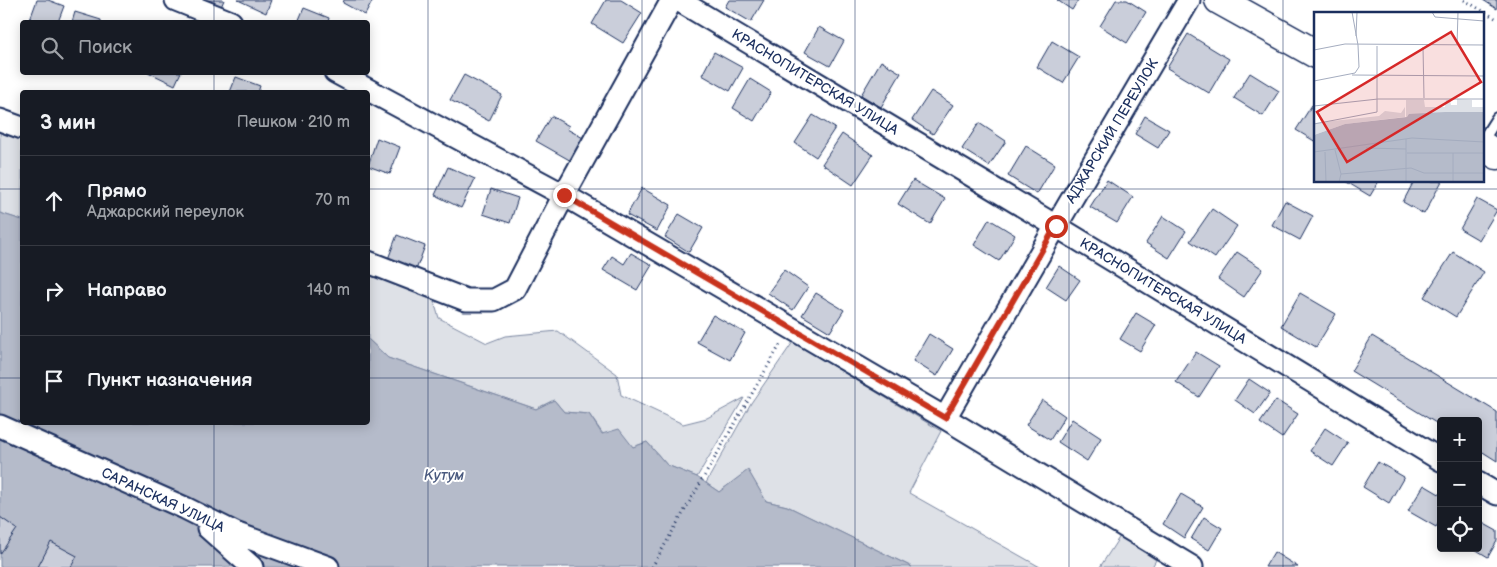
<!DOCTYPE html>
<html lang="ru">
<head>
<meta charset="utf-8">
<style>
  :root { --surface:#171b24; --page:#20242c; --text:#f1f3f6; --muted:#9ea1a6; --line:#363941 }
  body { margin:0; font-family:"Balsamiq Sans",sans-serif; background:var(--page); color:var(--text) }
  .controls { position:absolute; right:15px; bottom:15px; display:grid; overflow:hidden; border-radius:5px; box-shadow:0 2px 12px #0003 }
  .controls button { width:45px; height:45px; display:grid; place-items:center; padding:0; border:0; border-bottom:1px solid var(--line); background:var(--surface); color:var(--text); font:25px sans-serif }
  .stop { position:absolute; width:15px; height:15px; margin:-11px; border:4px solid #c8321e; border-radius:50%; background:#fff }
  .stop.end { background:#c8321e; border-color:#fff; box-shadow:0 1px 5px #0008 }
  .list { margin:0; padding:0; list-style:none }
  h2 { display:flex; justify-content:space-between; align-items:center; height:65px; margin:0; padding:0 20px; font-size:21px }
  h2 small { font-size:16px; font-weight:400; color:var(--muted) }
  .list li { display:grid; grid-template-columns:32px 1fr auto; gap:15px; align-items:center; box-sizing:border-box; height:90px; padding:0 20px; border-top:1px solid var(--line) }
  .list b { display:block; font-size:19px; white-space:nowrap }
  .list p { margin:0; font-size:16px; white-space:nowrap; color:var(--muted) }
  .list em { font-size:16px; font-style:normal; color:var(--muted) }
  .icon { flex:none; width:28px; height:28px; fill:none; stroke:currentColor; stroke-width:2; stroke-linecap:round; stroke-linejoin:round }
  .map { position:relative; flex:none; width:1497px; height:567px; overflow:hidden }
  .search { position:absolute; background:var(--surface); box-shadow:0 2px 12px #0003; left:20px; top:20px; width:350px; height:55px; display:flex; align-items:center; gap:12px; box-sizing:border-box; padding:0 18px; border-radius:5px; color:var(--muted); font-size:19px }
  .panel { position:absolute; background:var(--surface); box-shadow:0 2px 12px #0003; left:20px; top:90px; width:350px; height:335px; border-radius:5px }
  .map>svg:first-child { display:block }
  .green { fill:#dee1e7; stroke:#7c88a2 }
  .water { fill:#b5bbca; stroke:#77839f }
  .building { fill:#caceda; stroke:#1b2f5e }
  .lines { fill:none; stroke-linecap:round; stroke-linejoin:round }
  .service-casing { stroke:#1b2f5e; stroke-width:14 }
  .minor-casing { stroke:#1b2f5e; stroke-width:25 }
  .secondary-casing { stroke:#1b2f5e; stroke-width:31 }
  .path { stroke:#1b2f5e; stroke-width:3; stroke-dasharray:1 4; stroke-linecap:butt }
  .service { stroke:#fff; stroke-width:10 }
  .minor { stroke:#fff; stroke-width:21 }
  .secondary { stroke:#fff; stroke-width:28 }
  .route { stroke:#c8321e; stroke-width:6 }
  .grid { fill:none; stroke:#1b2f5e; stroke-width:1; stroke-opacity:0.55 }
  .labels { text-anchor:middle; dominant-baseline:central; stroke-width:4; stroke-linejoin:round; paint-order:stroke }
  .street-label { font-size:14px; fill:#1b2f5e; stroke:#fff }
  .water-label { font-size:15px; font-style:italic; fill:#49597e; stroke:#fff }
  .inset-road { fill:none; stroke:#a4acbf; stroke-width:1 }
  .view { fill:#d62828; fill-opacity:0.15; stroke:#d62828; stroke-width:2.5 }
  .inset-edge { fill:none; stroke:#1b2f5e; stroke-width:2.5 }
</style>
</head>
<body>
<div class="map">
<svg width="1497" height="567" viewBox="0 0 1497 567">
  <rect width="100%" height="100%" fill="#fff"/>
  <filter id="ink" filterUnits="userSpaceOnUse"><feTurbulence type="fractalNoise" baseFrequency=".02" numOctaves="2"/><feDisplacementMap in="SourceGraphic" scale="10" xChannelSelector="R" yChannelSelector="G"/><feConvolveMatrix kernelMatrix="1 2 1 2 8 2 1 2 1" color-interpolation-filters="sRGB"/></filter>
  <g filter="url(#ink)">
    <path class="green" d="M0 108 22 117V220L0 213Z
      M368 270 432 295 439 318 487 343 505 336 558 331 617 374 621 395 683 424 707 418 744 398 697 477 667 465 647 442 633 447 603 434 589 414 564 412 554 400 536 409 388 358 368 339Z
      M793 342 941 431 909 493 1040 567H912L787 506 766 501 748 471 719 492 706 483 751 403Z
      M1120 536 1156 560 1152 567H1100Z"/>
    <path class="water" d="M0 213 22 220V422H368V339L388 358 536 409 554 400 564 412 589 414 602 434 619 429 633 447 647 442 667 465 697 477 719 492 748 470 766 501 787 506 912 567H0Z"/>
    <path class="building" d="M37 0H48L64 6 58 22H29Z
      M205 0H224L221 7Z
      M238 0H271L266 13Z
      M344 0H373L365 15 343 3Z
      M606 0H621L642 13 623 43 592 24Z
      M729 0H764L751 22 725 7Z
      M1057 0H1078L1072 10Z
      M1116 0H1127L1146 12 1127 43 1100 26Z
      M1483 0H1497V9Z
      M304 8 329 18 328 22H298Z
      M75 12 101 20V22H72Z
      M819 27 844 41 830 66 805 52Z
      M1188 34 1229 59 1209 93 1167 68Z
      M1052 41 1079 57 1063 83 1037 67Z
      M714 52 743 68 730 91 702 75Z
      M881 61 901 73 881 107 861 95Z
      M148 72H181L175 85Z
      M1250 73 1279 91 1263 116 1234 98Z
      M464 75 502 95 489 121 450 100Z
      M236 77 260 86 258 92H230Z
      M750 79 771 92 754 121 733 108Z
      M931 91 953 105 933 134 912 120Z
      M1312 105 1316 107V142L1296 130Z
      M813 115 835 128 816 157 795 143Z
      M551 116 569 126 567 129 585 139 573 162 536 141Z
      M1145 116 1169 130 1158 148 1135 134Z
      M979 123 1006 141 989 166 962 149Z
      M842 134 873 155 853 185 822 164Z
      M377 138 400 147 390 174 368 166Z
      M1026 146 1055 164 1037 194 1008 176Z
      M448 167 475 179 461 208 435 195Z
      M913 180 945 199 930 224 898 204Z
      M1107 180 1133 197 1117 223 1090 207Z
      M1345 181H1379L1370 196Z
      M1414 181H1442L1424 214 1403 202Z
      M642 188 671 205 657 231 627 215Z
      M491 189 518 198 510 223 483 214Z
      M1477 199 1497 210 1479 240 1460 229Z
      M1285 201 1313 216 1300 240 1272 225Z
      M1212 209 1237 226 1215 258 1190 241Z
      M679 214 703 228 689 252 665 237Z
      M1163 216 1186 231 1169 258 1146 243Z
      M989 219 1015 235 999 261 974 245Z
      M397 235 425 246 416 270 388 259Z
      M1237 252 1263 269 1244 297 1218 279Z
      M1453 252 1484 272 1456 317 1424 297Z
      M631 253 652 265 637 290 603 270 612 256 624 264Z
      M1059 266 1080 280 1066 300 1046 287Z
      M784 270 808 287 793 310 768 293Z
      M816 293 844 310 830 332 802 315Z
      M1300 293 1336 314 1316 347 1281 326Z
      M1136 313 1156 325 1140 351 1120 339Z
      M713 315 745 333 730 360 697 342Z
      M929 334 953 349 937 376 913 361Z
      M1372 336 1497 412V461L1478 449V421H1441V426L1351 371Z
      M1196 352 1219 366 1199 397 1176 382Z
      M1249 379 1270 393 1255 414 1235 400Z
      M1042 400 1065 416 1050 440 1026 425Z
      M1276 400 1298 414 1282 438 1260 423Z
      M1072 419 1101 438 1087 461 1058 442Z
      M1325 428 1348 443 1333 466 1310 451Z
      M1378 462 1404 477 1389 503 1363 487Z
      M1424 485 1441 495V519L1436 527 1408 511Z
      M1181 494 1203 507 1184 538 1163 524Z
      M0 517 17 529 0 554Z
      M1204 517 1222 528 1209 550 1191 539Z
      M1479 521 1497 531V541L1488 557 1473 548H1478Z
      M51 542 77 556 71 567H38Z
      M1274 552 1298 567H1265Z"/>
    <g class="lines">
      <g class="service-casing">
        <path id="service" d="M1483 140 1497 118"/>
      </g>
      <g class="minor-casing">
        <path id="minor" d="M176 0 231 22
          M678 0 1056 226 1441 460
          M335 72 564 195 945 418 1192 567
          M0 120 22 128
          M368 262 466 300H494L515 289 564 195 672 0
          M945 418 1056 226 1189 0
          M0 426 185 508 235 533 328 567
          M1478 483 1497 494
          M208 528 252 567"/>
      </g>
      <g class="secondary-casing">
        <path id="secondary" d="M1219 0 1316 54
          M1483 146 1497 155"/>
      </g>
      <path class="path" d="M1464 0 1497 19
        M652 567 780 345"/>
      <use href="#service" class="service"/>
      <use href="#minor" class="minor"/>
      <use href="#secondary" class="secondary"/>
    </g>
  </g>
  <g class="lines" filter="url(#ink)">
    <path class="route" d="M564 195 945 418 1056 226"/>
  </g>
  <path class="grid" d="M214 0V22M428 0V567M642 0V567M855 0V567M1069 0V567M1283 0V567M214 72V92M0 189H22M368 189H1497M0 378H22M368 378H1497M214 422V567"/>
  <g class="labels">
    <g class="street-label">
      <text transform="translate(815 82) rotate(31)">КРАСНОПИТЕРСКАЯ УЛИЦА</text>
      <text transform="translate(1112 131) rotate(-59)">АДЖАРСКИЙ ПЕРЕУЛОК</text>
      <text transform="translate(1163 291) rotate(31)">КРАСНОПИТЕРСКАЯ УЛИЦА</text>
      <text transform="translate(163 500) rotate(25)">САРАНСКАЯ УЛИЦА</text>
    </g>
    <g class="water-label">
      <text x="444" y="475">Кутум</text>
    </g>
  </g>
  <g transform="translate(1314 12)">
    <rect width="170" height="170" fill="#fff"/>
    <path d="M143 87 158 88V95H170V100L92 105V88H110L111 95H131L132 88H136L137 93H143ZM91 95V105L31 112 0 123V111L65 104 71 99 87 101Z" fill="#dee1e7"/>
    <path d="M131 100H170V170H0V123L31 112 93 105 95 102Z" fill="#b5bbca"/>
    <path class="inset-road" d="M38 0 44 33M118 0 121 5 170 9M42 24 43 0M143 33 144 0M109 35 110 86M0 38 31 32 170 33M38 63 170 64M0 69 41 61 45 55 44 33M0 94 64 87H170M0 112 63 100V34M92 127V170M52 136 92 137M21 138 27 162 25 170M0 140 98 126 170 130M11 140 12 170M93 141H170M139 141V170M27 162 97 156 110 161H170"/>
    <path class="view" d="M137 20 167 70 33 150 3 100Z"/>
    <rect width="170" height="170" class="inset-edge"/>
  </g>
</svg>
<div class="controls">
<button>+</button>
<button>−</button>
<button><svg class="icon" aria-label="locate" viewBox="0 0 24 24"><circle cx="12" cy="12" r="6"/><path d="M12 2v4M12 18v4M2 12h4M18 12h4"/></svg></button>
</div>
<div class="stop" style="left:1056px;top:226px"></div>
<div class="stop end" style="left:564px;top:195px"></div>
<div class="search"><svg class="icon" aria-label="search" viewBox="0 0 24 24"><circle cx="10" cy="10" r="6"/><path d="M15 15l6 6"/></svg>Поиск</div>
<section class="panel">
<h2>3 мин<small>Пешком · 210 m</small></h2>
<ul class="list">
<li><svg class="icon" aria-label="ahead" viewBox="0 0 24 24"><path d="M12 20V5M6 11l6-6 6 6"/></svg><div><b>Прямо</b><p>Аджарский переулок</p></div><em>70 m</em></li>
<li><svg class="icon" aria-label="right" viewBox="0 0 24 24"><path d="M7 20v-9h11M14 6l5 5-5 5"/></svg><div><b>Направо</b></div><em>140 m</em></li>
<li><svg class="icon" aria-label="arrive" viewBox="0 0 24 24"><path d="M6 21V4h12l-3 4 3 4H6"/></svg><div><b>Пункт назначения</b></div></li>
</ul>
</section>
</div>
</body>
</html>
